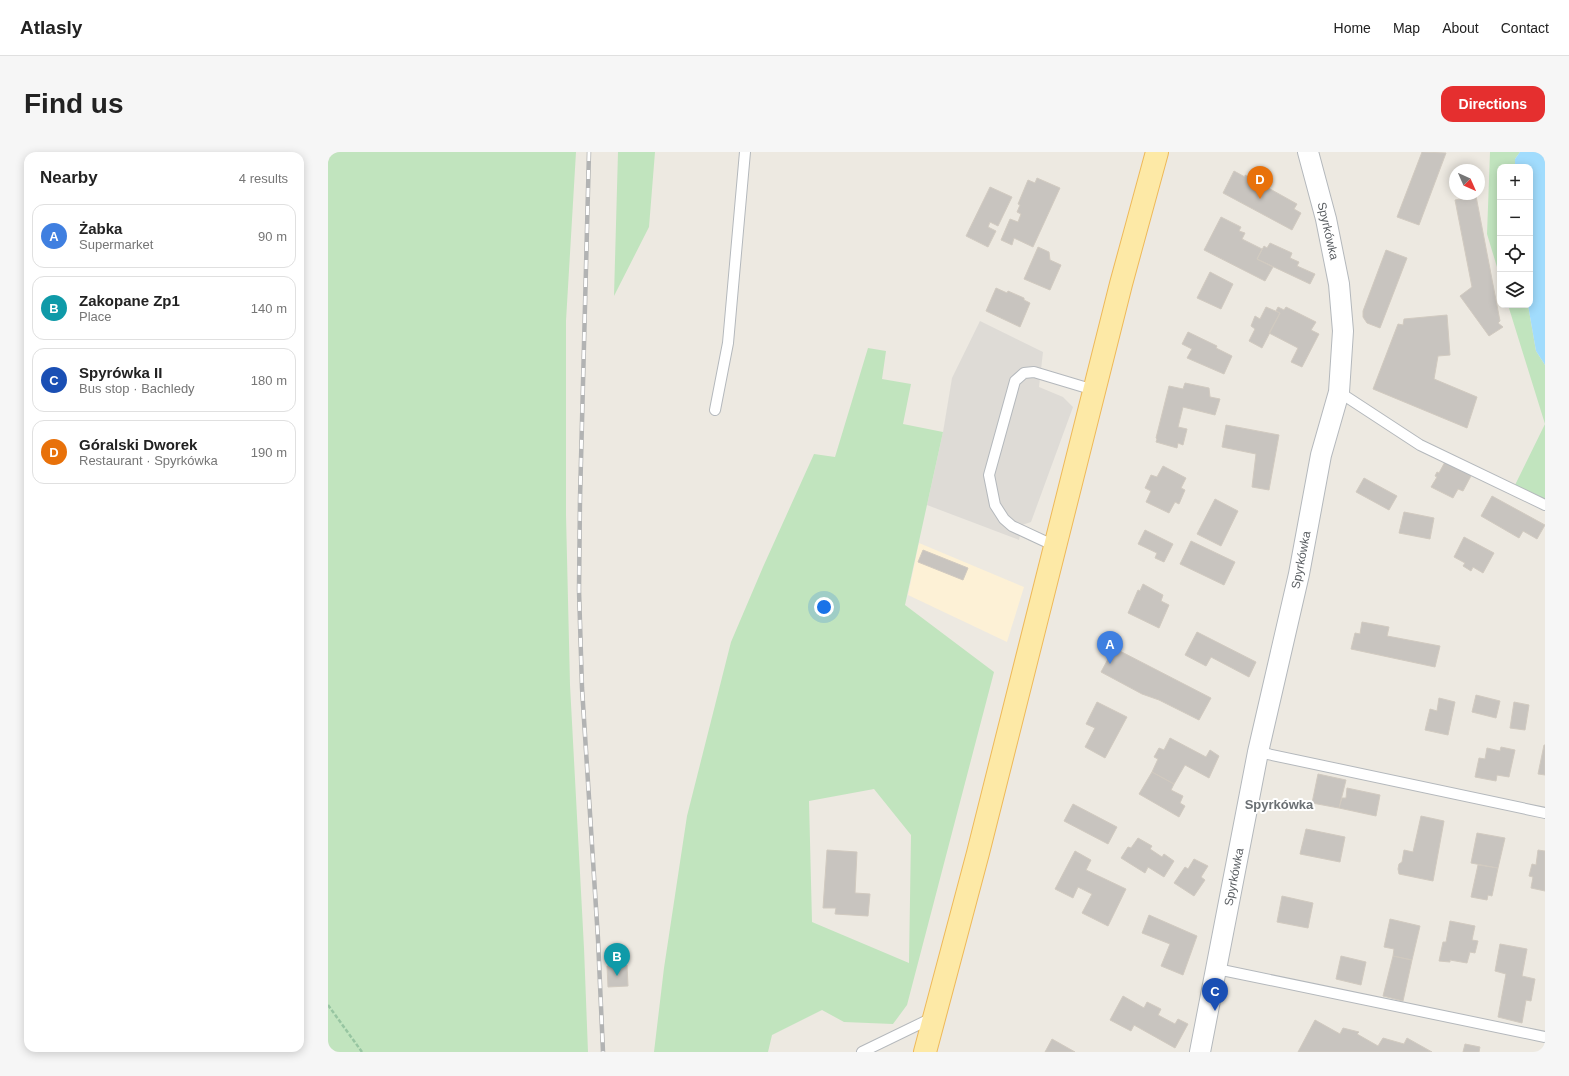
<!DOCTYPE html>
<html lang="en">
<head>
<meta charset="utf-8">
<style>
  :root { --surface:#fff; --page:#f6f6f6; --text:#222; --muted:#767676; --line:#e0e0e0; --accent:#e52f2f }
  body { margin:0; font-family:Helvetica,sans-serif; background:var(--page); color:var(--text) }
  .controls { position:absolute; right:12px; top:12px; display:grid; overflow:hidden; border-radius:8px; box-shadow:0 2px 10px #0003 }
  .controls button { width:36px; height:36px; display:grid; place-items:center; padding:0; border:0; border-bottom:1px solid var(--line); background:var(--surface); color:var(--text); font:20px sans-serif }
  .compass { position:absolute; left:1121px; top:12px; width:36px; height:36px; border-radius:50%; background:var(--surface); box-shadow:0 2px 10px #0003; rotate:135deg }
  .you { position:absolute; left:496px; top:455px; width:14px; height:14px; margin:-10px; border:3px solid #fff; border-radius:50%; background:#1a73e8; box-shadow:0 0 0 6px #1a73e833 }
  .badge { display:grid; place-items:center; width:26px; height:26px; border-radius:50%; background:var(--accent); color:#fff; font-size:13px; font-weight:700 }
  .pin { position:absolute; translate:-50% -33px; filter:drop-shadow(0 1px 2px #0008) }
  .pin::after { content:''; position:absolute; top:21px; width:14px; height:12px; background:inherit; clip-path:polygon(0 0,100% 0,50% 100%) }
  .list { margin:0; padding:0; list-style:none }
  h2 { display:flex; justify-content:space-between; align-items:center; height:52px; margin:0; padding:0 16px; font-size:17px }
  h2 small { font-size:13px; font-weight:400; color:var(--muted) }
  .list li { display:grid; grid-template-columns:26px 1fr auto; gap:12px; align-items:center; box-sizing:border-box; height:64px; margin:0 8px 8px; padding:0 8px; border:1px solid var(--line); border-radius:12px }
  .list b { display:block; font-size:15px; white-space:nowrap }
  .list p { margin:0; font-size:13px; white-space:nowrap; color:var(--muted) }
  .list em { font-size:13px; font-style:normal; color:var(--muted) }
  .icon { flex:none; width:22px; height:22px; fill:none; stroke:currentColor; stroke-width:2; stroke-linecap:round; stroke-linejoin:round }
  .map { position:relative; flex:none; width:1217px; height:900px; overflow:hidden; border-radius:12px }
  header { display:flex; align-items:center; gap:24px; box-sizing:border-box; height:56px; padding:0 20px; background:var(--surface); border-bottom:1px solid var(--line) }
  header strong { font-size:19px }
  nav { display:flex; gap:22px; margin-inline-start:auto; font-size:14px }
  .intro { display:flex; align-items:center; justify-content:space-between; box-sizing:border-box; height:96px; padding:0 24px }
  h1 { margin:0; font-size:28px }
  .button { padding:10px 18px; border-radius:12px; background:var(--accent); color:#fff; font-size:14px; font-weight:700 }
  main { display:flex; gap:24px; padding:0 24px }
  aside { flex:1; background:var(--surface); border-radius:12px; box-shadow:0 2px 10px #0003 }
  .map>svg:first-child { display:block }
  .commercial { fill:#fdf1d6 }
  .industrial { fill:#dedbd6 }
  .green { fill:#c1e4be; fill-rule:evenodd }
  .water { fill:#a1dcfd }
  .building { fill:#c8c4bf; stroke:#d1cac0 }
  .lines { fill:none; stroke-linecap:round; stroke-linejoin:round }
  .lane-casing { stroke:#b4b8bc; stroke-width:12 }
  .street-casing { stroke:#b4b8bc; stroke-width:22 }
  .primary-casing { stroke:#eeb959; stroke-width:24 }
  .path { stroke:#97c5a1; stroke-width:2.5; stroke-dasharray:4 2; stroke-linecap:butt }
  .lane { stroke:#fff; stroke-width:10 }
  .street { stroke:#fff; stroke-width:20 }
  .primary { stroke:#fde9a6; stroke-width:22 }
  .rail-casing { stroke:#b2b3b3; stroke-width:4.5 }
  .rail { stroke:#fff; stroke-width:3; stroke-dasharray:9; stroke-linecap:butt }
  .labels { text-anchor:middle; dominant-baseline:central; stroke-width:4; stroke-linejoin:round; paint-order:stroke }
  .street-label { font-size:12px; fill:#5a5e62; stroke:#fff }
  .neighbourhood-label { font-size:13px; font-weight:bold; fill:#6b7074; stroke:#fff }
</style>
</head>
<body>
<header>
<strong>Atlasly</strong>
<nav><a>Home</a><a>Map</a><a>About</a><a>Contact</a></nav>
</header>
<div class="intro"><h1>Find us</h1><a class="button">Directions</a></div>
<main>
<aside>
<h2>Nearby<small>4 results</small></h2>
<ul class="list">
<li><span class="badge" style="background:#3f7fe0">A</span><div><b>Żabka</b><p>Supermarket</p></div><em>90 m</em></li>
<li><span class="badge" style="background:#0f9aa8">B</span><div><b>Zakopane Zp1</b><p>Place</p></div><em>140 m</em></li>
<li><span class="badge" style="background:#1a4fb4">C</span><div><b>Spyrówka II</b><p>Bus stop · Bachledy</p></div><em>180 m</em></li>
<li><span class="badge" style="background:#e8710a">D</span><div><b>Góralski Dworek</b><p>Restaurant · Spyrkówka</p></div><em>190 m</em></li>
</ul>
</aside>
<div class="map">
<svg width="1217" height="900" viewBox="0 0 1217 900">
  <rect width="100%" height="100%" fill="#ede9e1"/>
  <path class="commercial" d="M591 391 696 435 679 490 580 443Z"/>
  <path class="industrial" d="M652 169 715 200 711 235 735 245 745 255 703 370 694 373 691 388 599 353 615 280 624 226Z"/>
  <path class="green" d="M0 0H248L238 169V363L242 533 256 796 260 900H0Z
    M290 0H327L321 75 286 144Z
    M1162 0H1192L1187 7V15H1172V125L1159 82Z
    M1180 153H1200L1208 199 1217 213V349L1187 333 1217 272Z
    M540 196 558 199 554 227 583 232 575 272 615 280 577 453 666 520 579 853 565 872 516 870 494 858 444 883 440 900H326L336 816 359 664 403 490 435 415 486 302 507 305ZM546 637 583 683 581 811 484 770 481 649Z"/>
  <path class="water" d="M1192 0H1217V213L1208 199 1200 153H1202V15H1187V7Z"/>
  <path class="building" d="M1094 0 1118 1 1091 73 1069 65Z
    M906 19 917 25V23L969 52 966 57 973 61 964 78 895 41Z
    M709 26 732 36 705 95 686 86 684 93 673 88 682 67 690 70 693 62 689 60 692 53 690 52 700 28 707 31Z
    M662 35 684 45 670 74 662 70 660 75 668 79 660 95 638 84Z
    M1148 44 1172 169 1170 171 1175 175 1161 184 1132 144 1144 135 1127 48Z
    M893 65 913 75 911 79 917 81 914 87 934 97 929 107 945 115 937 129 876 98Z
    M942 91 964 101 962 106 971 110 969 114 987 122 982 132 929 107 936 94 939 96Z
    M710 95 721 100 722 108 733 113 722 138 696 127Z
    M1058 98 1079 106 1052 176 1039 171 1035 165V159Z
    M882 120 905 132 893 157 869 146Z
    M668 136 679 141 680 139 696 146V148L702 151 692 175 658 159Z
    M938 155 952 161 934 196 921 189 927 177 923 174 927 164 932 167Z
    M950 155 956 158 958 155 988 170 983 178 991 182 974 215 963 210 970 196 941 181 952 161 948 159Z
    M1119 163 1122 203 1110 204 1106 227 1149 245 1139 276 1045 237 1070 172 1075 173 1076 167Z
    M860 180 889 194 888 196 904 204 896 222 859 206 864 197 854 192Z
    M857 231 881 236 882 245 892 247 887 263 855 255 850 275 859 277 855 293 850 291 849 296 828 290 829 287 828 286 841 234 855 237Z
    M898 273 951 283 941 338 924 335 928 302 894 295Z
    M1118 308 1144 322 1135 339 1130 337 1125 346 1103 335 1109 325 1107 324 1109 320 1111 321Z
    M835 314 858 326 853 336 857 338 851 352 847 350 841 361 818 350 823 339 817 336 823 323 829 325Z
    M1036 326 1069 344 1061 358 1028 340Z
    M1164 344 1217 373 1209 387 1195 379 1191 386 1153 364Z
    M887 347 910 359 893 394 869 382Z
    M1076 360 1106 366 1102 387 1071 381Z
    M817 378 845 392 836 410 827 406 829 401 810 392Z
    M1136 385 1166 401 1155 421 1145 415 1143 419 1135 414 1137 411 1126 405Z
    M863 389 907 410 896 433 852 412Z
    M595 398 640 416 635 428 590 410Z
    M815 432 835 443 833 449 841 453 831 476 800 461 810 438 812 439Z
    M1034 470 1061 475 1059 484 1112 494 1107 515 1023 497 1027 481 1032 482Z
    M869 480 928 510 921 525 883 505 878 514 857 503Z
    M786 496 883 546 871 568 831 548 814 542 773 520Z
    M1148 543 1172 549 1168 566 1144 560Z
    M1111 546 1127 550 1120 583 1097 578 1102 557 1109 559Z
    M769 550 799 565 777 606 757 595 767 576 758 572Z
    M1186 550 1201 553 1197 578 1182 576Z
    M842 586 878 605 882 598 891 604 881 626 857 613 846 632 824 620 830 607 826 605 831 596 836 598Z
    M1216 593H1217V623L1210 622Z
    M1173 595 1187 598 1181 625 1169 623 1168 629 1147 625 1151 606 1157 607 1159 596 1172 599Z
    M824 620 846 632 843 638 855 644 852 651 857 654 851 665 811 642Z
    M990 622 1018 628 1011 656 984 651Z
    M1019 636 1052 643 1048 664 1011 656 1014 646H1018Z
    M745 652 789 675 780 692 736 669Z
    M1093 664 1116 669 1105 729 1071 722 1070 717 1071 712 1074 710 1076 698 1085 700Z
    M978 677 1017 685 1012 710 972 702Z
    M1149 681 1177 686 1170 716 1143 711Z
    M810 686 824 694 822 697 834 705 836 702 846 709 836 725 820 715 817 721 793 706 800 695 803 696Z
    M499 698 529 700 527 741 542 742 540 764 507 762 508 756H495Z
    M1210 698 1217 699V739L1203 736 1205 725 1201 724 1204 712 1208 713Z
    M747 699 763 708 758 718 798 737 780 774 754 761 764 742 750 735 745 746 727 737Z
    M866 707 880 714 873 725 877 728 866 744 846 731 857 715 860 717Z
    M1150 713 1170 716 1164 744 1160 743 1159 748 1143 745Z
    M954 744 985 751 980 776 949 770Z
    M821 763 869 784 855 823 833 814 842 792 814 781Z
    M1062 767 1092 774 1084 808 1065 804 1066 797 1056 795Z
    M1122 769 1147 774 1144 788 1150 789 1147 801 1142 800 1139 811 1122 808V810L1111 809 1115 790H1118Z
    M1172 792 1199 797 1194 824 1207 827 1203 849 1198 848 1194 871 1170 865 1178 822 1167 819Z
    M1013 804 1038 810 1033 833 1008 827Z
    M1065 804 1084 808 1075 849 1055 844Z
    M299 813 300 834 280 835 279 814Z
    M795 844 816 856 819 850 833 857 830 863 847 872 850 867 860 872 847 896 806 873 803 879 782 868Z
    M987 868 1012 882 1015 876 1031 880 1029 882 1050 894 1055 886 1076 892 1079 886 1104 900H970Z
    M724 887 747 900H717Z
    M1137 892 1152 895 1151 900H1135Z"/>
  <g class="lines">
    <g class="lane-casing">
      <path id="lane" d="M1011 240 1092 293 1217 353
        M387 258 400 191 417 0
        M727 394 684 374 676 367 667 353 661 323 687 229 696 221 706 220 766 238
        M930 600 1217 661
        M889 817 1217 885
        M534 900 604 866"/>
    </g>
    <g class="street-casing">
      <path id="street" d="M872 900 930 600 971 422 993 303 1011 240 1015 179 1011 132 998 67 980 0"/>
    </g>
    <g class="primary-casing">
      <path id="primary" d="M597 900 650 701 793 132 829 0"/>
    </g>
    <path class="path" d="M0 853 34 900"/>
    <use href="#lane" class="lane"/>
    <use href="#street" class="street"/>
    <use href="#primary" class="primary"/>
    <g class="rail-casing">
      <path id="rail" d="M261 0 252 347 251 438 254 536 270 787 275 900"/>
    </g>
    <use href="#rail" class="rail"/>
  </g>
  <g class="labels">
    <g class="street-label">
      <text transform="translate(1000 79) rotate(77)">Spyrkówka</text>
      <text transform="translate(973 408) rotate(-79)">Spyrkówka</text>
      <text transform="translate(906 725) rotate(-79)">Spyrkówka</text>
    </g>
    <g class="neighbourhood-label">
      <text x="951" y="652">Spyrkówka</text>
    </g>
  </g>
</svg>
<div class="controls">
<button>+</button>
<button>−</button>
<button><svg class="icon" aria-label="locate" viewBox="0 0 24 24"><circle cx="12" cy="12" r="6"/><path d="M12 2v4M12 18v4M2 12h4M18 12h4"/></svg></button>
<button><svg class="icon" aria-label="layers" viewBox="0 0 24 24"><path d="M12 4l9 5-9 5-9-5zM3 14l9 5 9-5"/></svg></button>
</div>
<svg class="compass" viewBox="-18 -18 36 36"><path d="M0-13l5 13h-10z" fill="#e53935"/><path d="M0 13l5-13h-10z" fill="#767676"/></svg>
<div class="you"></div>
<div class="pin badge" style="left:782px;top:512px;background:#3f7fe0">A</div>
<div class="pin badge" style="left:289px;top:824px;background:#0f9aa8">B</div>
<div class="pin badge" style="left:887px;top:859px;background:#1a4fb4">C</div>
<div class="pin badge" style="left:932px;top:47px;background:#e8710a">D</div>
</div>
</main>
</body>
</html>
